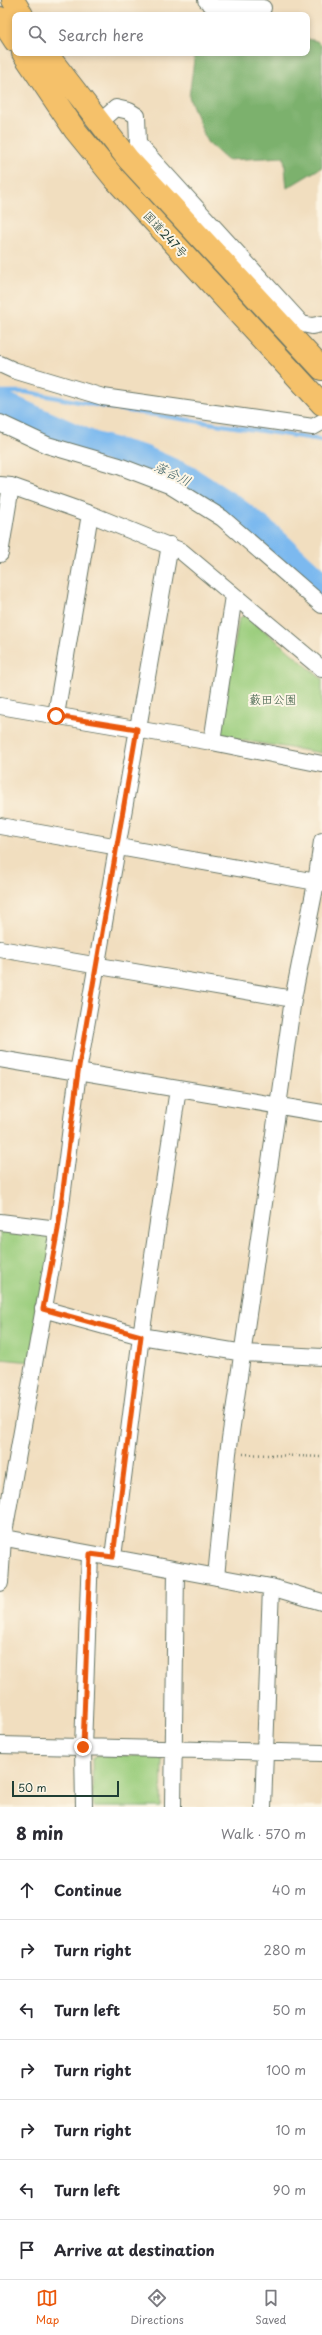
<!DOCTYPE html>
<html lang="en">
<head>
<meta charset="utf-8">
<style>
  :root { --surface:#fff; --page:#f2f2f3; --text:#2b2b33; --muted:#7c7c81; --line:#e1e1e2; --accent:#ea580c }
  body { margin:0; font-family:"Playpen Sans","Klee One",sans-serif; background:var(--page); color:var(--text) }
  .scale { position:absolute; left:12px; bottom:10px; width:107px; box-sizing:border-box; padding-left:4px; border:2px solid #1f3d34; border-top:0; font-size:11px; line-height:14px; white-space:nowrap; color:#1f3d34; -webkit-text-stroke:3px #fcf5e5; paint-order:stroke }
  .stop { position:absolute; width:12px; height:12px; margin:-9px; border:3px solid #ea580c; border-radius:50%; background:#fff }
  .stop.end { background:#ea580c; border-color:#fff; box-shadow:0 1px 4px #0008 }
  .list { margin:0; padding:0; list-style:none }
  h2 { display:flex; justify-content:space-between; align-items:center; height:52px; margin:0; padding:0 16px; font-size:17px }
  h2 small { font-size:13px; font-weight:400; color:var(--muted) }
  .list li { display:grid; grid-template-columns:26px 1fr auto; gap:12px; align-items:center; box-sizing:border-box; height:60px; padding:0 16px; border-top:1px solid var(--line) }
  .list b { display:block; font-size:15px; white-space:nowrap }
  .list em { font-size:13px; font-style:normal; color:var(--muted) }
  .icon { flex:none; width:22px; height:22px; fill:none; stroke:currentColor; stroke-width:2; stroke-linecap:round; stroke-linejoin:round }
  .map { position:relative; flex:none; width:322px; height:1807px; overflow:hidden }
  .search { position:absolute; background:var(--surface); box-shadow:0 2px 6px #0003; left:12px; right:12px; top:12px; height:44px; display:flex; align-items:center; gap:10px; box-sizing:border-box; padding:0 14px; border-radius:8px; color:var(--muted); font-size:15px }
  .sheet { height:472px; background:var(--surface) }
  nav { display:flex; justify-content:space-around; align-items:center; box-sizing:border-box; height:56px; border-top:1px solid var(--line); background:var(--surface); font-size:11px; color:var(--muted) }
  nav a { display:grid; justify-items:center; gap:2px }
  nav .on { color:var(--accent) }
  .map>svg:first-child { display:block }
  .green { fill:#9bce7e; stroke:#5d8659 }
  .forest { fill:#7cb16d; stroke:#4e7750 }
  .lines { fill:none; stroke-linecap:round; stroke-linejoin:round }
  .stream { stroke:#7cb9ef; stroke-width:4.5 }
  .river { stroke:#7cb9ef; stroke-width:26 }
  .minor-casing { stroke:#687565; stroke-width:18 }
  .highway-casing { stroke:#687565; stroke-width:24 }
  .path { stroke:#687565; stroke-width:2.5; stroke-dasharray:1 3; stroke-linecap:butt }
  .minor { stroke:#fff; stroke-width:16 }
  .highway { stroke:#f5c16b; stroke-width:22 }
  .route { stroke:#ea580c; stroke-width:5 }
  .labels { text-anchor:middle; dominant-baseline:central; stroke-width:4; stroke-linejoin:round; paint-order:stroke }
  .street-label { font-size:12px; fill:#1f3d34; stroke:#fcf5e5 }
  .park-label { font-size:12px; fill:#385a43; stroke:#fcf5e5 }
  .water-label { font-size:13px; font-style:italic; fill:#365c63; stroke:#fcf5e5 }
</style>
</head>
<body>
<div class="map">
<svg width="322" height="1807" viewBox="0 0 322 1807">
  <rect width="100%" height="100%" fill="#fcf5e5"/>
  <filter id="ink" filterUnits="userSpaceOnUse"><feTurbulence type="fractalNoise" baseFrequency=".025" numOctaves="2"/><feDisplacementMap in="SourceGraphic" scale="8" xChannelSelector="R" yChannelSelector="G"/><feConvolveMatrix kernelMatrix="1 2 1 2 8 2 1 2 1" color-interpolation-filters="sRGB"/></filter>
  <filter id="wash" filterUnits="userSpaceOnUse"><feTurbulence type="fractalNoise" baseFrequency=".012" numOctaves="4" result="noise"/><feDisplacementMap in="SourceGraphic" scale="16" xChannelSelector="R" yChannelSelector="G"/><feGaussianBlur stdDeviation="0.9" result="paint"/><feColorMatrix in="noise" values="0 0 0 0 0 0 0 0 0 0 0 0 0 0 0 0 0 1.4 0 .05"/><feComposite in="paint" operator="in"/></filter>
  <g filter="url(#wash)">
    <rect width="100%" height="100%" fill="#f1debf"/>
    <path class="green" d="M246 615 322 679V753L220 737 239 618Z
      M0 1222 58 1229 33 1362 0 1359Z
      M98 1755 158 1756 162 1760 161 1807H93L92 1758Z"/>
    <path class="forest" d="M307 39 317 41 322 46V167L287 188 284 157 227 160 207 142 189 97 195 53H307Z"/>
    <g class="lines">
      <path class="stream" d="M0 392H26L123 410 322 440"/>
      <path class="river" d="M0 403 94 445 142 458 187 478 236 510 267 534 322 585"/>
    </g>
  </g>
  <g filter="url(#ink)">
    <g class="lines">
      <g class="minor-casing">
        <path id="minor" d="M206 0 214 7 263 8
          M99 123 116 108 129 111 137 116 138 144 302 324 312 326 322 324
          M0 364 13 370 103 397 313 427 322 422
          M0 423 47 445 119 466 169 485 222 518 322 605
          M0 485 11 486 90 514 181 551 322 669
          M0 554 11 486
          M0 706 212 742 322 764
          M56 715 90 514
          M212 742 234 596
          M0 826 322 883
          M0 949 293 999
          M0 1059 322 1113
          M0 1222 58 1229
          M43 1309 141 1336 244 1353 322 1357
          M0 1537 271 1587 322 1602
          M113 1557 141 1336 178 1089
          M216 1577 228 1453 278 1106 293 999 316 883 322 841
          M0 1583 3 1538 58 1229 78 1072 170 545
          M0 1745 322 1753
          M84 1807 83 1747 90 1554
          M173 1807 176 1570
          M263 1807 271 1587"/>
      </g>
      <g class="highway-casing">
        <path id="highway" d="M13 0 22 15
          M0 18 15 41
          M23 53 75 130 114 178 322 404
          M46 53 128 159 322 369"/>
      </g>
      <path class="path" d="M243 1454 322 1457"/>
      <use href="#minor" class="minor"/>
      <use href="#highway" class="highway"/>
    </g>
  </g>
  <g class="lines" filter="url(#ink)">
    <path class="route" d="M56 716 137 729 78 1072 58 1229 43 1309 141 1336 113 1557 90 1554 83 1747"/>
  </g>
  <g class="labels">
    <g class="street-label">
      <text transform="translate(166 234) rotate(47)">国道247号</text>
    </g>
    <g class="park-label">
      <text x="273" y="699">藪田公園</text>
    </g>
    <g class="water-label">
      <text transform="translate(173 473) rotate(26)">落合川</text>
    </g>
  </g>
</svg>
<div class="scale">50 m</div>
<div class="stop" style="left:56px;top:716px"></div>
<div class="stop end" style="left:83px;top:1747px"></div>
<div class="search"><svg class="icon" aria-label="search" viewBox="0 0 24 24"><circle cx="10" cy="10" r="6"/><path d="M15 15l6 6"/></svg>Search here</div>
</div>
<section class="sheet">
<h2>8 min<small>Walk · 570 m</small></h2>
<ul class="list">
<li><svg class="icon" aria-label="ahead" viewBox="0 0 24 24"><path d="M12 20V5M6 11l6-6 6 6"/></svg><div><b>Continue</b></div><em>40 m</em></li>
<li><svg class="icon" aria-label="right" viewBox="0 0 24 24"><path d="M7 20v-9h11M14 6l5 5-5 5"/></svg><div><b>Turn right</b></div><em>280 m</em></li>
<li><svg class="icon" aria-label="left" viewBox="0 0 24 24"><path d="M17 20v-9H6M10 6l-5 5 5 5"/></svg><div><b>Turn left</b></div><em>50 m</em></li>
<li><svg class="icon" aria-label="right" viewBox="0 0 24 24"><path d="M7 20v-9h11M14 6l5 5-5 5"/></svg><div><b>Turn right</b></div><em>100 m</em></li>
<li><svg class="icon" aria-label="right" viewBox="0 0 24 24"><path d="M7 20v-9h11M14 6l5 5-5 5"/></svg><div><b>Turn right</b></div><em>10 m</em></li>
<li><svg class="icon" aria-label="left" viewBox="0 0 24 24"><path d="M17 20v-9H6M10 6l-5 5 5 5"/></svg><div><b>Turn left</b></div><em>90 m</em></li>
<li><svg class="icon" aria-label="arrive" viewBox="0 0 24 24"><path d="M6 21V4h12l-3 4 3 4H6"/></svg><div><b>Arrive at destination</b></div></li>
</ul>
</section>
<nav>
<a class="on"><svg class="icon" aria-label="map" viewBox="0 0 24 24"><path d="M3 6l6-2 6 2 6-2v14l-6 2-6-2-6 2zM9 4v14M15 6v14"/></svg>Map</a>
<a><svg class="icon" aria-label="directions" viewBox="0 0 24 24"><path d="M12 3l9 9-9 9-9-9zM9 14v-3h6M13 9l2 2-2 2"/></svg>Directions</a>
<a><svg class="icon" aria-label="saved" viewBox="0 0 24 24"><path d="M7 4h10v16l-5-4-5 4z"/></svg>Saved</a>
</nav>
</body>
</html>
